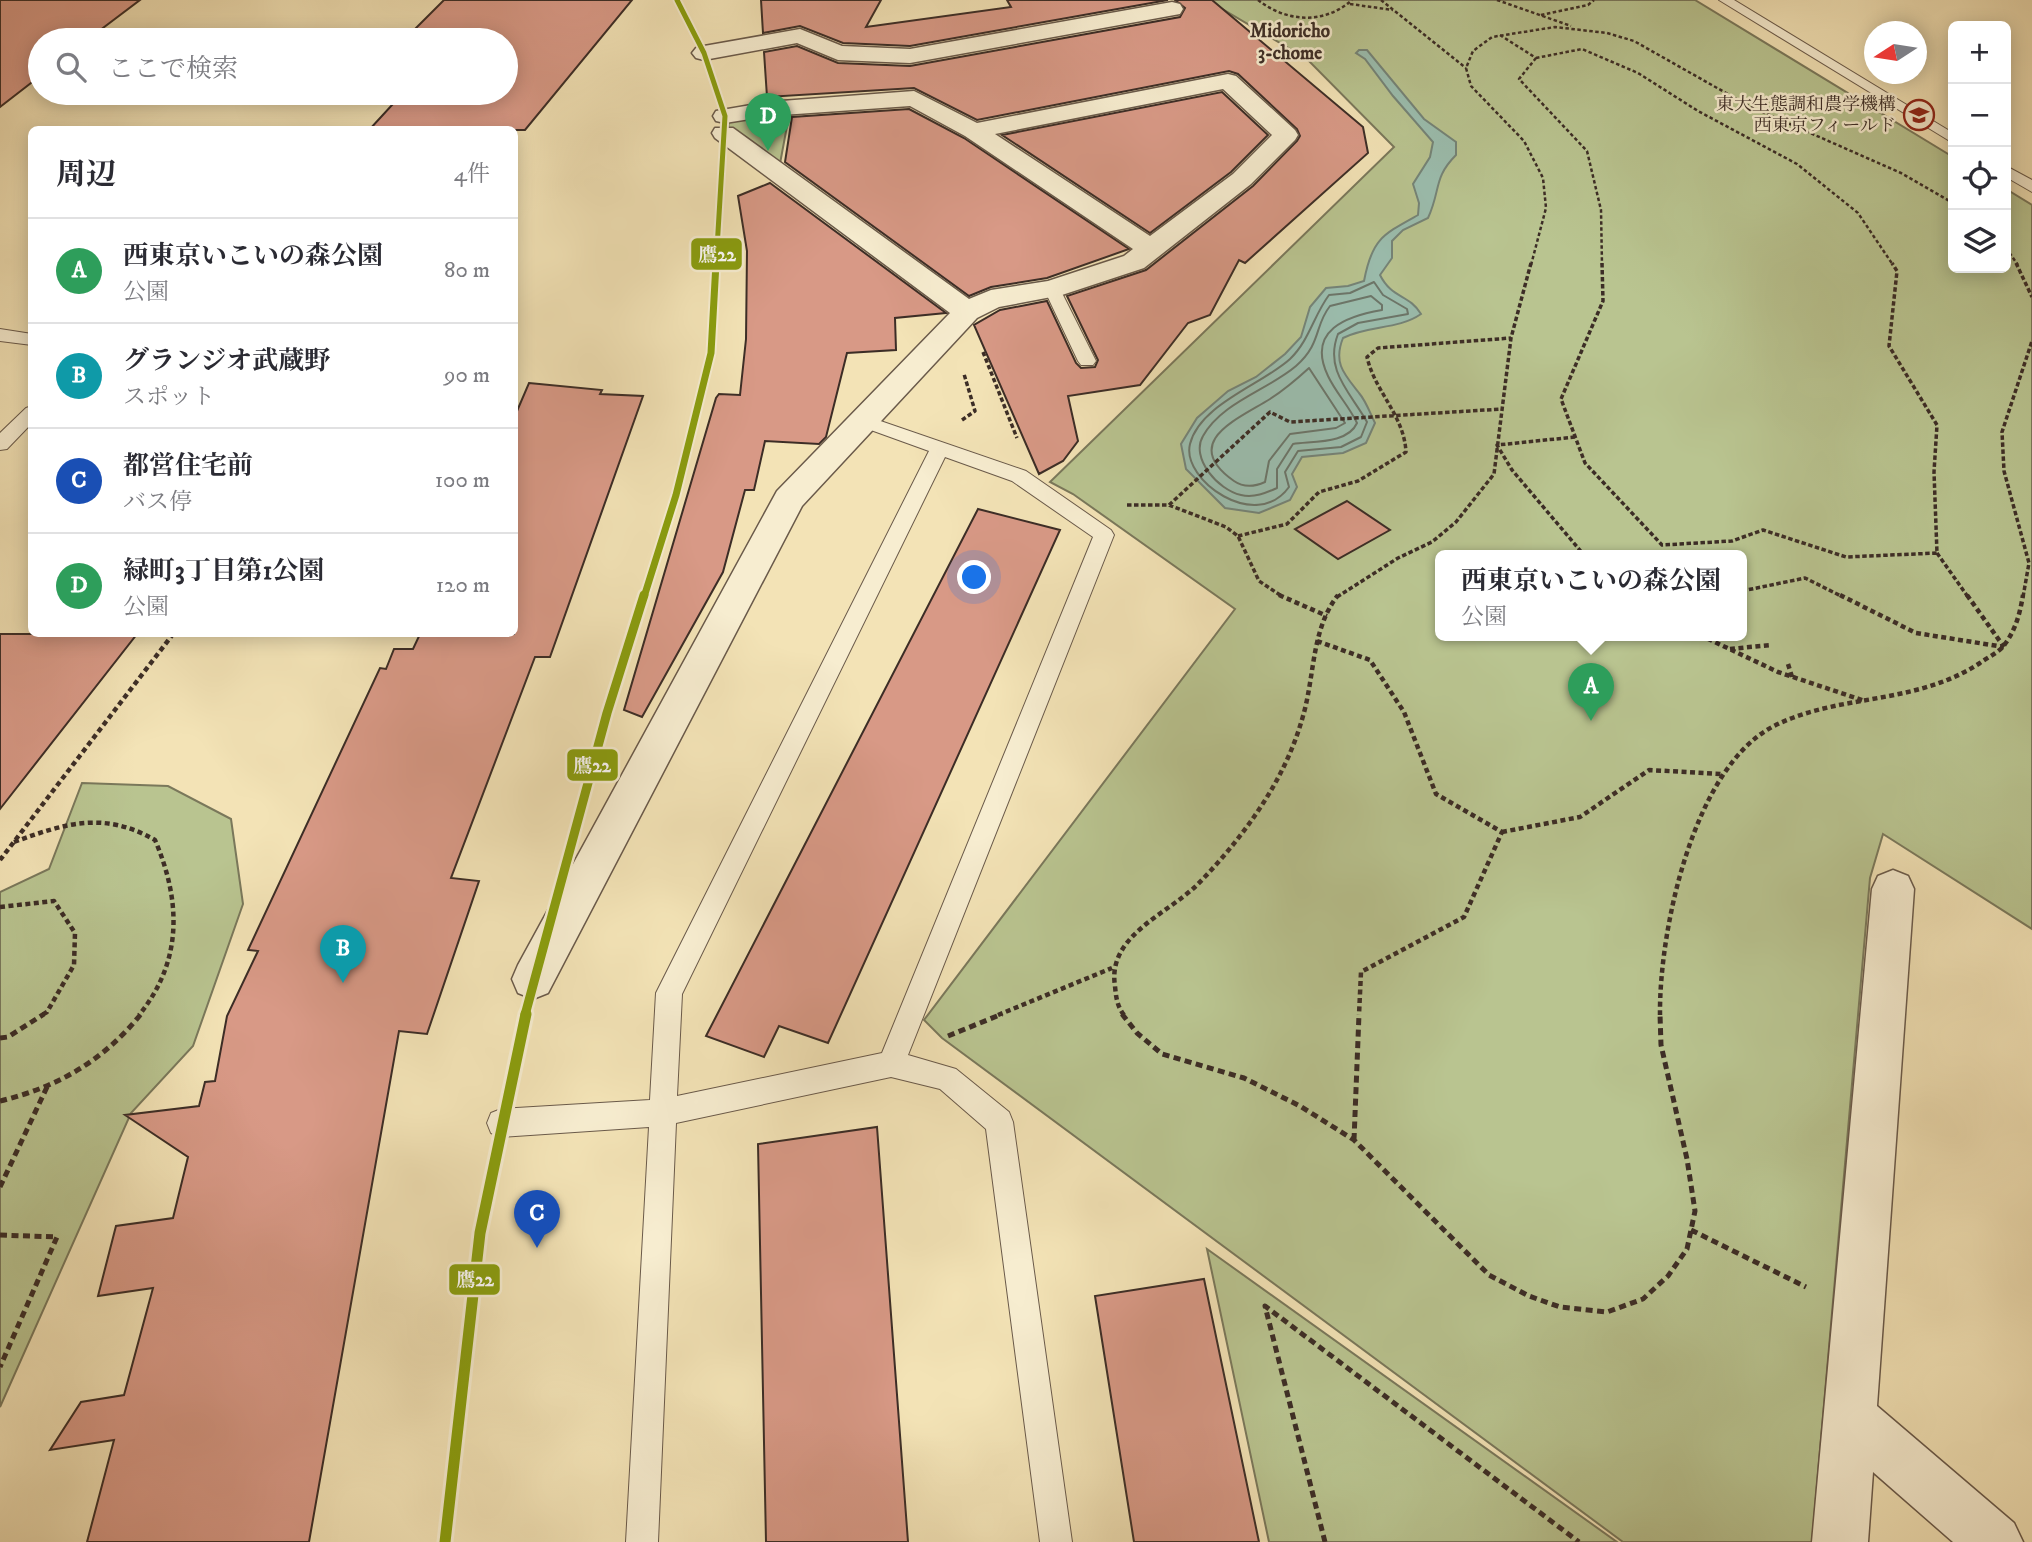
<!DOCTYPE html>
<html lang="ja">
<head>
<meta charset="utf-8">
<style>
  :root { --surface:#fff; --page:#f2f2f3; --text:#2b2b33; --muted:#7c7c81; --line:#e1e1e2; --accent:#8f2418 }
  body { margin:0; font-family:"IM FELL DW Pica","Noto Serif JP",serif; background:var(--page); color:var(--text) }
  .controls { position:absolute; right:21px; top:21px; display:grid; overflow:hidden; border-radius:10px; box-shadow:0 4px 18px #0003 }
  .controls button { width:63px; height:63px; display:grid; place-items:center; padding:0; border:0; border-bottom:2px solid var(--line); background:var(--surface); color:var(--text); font:35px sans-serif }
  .compass { position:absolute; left:1864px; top:21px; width:63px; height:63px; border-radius:50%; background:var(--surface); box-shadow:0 4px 18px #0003; rotate:258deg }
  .you { position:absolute; left:975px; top:578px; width:24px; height:24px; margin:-18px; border:5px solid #fff; border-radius:50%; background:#1a73e8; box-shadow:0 0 0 10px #1a73e833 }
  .badge { display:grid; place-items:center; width:46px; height:46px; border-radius:50%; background:var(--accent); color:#fff; font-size:23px; font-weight:700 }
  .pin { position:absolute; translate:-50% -58px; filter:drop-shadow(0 2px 4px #0008) }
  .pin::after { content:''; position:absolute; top:37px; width:24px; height:21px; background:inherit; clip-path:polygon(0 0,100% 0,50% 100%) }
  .popup { position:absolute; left:1435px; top:550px; width:312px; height:91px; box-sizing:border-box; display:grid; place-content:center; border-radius:10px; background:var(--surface); filter:drop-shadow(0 2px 5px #0005); font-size:23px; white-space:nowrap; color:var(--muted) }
  .popup b { font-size:26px; color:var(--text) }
  .popup::after { content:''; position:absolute; left:50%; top:100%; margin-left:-14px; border:14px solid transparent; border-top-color:var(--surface) }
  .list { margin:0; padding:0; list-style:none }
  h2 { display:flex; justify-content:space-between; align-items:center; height:91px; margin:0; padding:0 28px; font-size:30px }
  h2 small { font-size:23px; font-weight:400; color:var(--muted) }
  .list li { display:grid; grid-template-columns:46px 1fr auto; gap:21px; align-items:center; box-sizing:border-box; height:105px; padding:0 28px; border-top:2px solid var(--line) }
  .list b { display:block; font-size:26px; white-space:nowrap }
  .list p { margin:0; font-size:23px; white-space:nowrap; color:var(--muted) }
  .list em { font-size:23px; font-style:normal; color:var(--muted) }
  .icon { flex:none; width:38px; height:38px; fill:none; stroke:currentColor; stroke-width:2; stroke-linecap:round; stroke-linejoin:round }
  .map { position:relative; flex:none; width:2032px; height:1542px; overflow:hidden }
  .search { position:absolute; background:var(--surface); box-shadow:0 4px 18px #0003; left:28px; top:28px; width:490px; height:77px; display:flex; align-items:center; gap:18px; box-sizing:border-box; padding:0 24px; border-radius:38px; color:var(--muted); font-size:26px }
  .panel { position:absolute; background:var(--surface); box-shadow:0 4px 18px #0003; left:28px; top:126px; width:490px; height:511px; border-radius:10px }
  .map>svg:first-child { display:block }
  .green { fill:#b9c490; stroke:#7a785b; stroke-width:2; fill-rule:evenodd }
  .water { fill:#9bbeaf; stroke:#758478; stroke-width:2 }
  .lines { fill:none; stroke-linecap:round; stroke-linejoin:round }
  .shore { stroke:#6c766a; stroke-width:2 }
  .building { fill:#d89986; stroke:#3c2d26; stroke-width:2 }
  .service-casing { stroke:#6a5a4a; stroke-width:2 }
  .minor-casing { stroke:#6a5a4a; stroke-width:3 }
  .path-far3 { stroke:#3c2d26; stroke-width:2.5; stroke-dasharray:3.5 2.5; stroke-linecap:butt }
  .path-far2 { stroke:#3c2d26; stroke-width:3.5; stroke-dasharray:4.5 2.5; stroke-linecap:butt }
  .path-far1 { stroke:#3c2d26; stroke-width:4.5; stroke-dasharray:5 3.5; stroke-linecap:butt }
  .path { stroke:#3c2d26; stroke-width:5; stroke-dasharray:7 4.5; stroke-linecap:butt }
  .service { fill:#f7edd0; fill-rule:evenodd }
  .minor { fill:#f7edd0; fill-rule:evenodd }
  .bus-1-far3-casing { stroke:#f7edd0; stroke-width:9 }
  .bus-1-far2-casing { stroke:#f7edd0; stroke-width:11 }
  .bus-1-far1-casing { stroke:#f7edd0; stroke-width:14 }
  .bus-1-casing { stroke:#f7edd0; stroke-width:17 }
  .bus-1-far3 { stroke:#8a9d0e; stroke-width:5 }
  .bus-1-far2 { stroke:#8a9d0e; stroke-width:7 }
  .bus-1-far1 { stroke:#8a9d0e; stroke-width:9 }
  .bus-1 { stroke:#8a9d0e; stroke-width:11 }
  .labels { text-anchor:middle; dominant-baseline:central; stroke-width:5; stroke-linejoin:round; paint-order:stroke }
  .far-poi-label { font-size:18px; fill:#3c2d26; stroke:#f7edd0; text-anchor:end }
  .far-neighbourhood-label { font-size:19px; font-weight:bold; fill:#3c2d26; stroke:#f7edd0 }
  .line-badge { stroke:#f7edd0; stroke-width:2.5 }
  .badge-label { font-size:19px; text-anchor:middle; font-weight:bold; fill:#fff }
</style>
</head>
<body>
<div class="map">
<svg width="2032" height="1542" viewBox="0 0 2032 1542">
  <rect width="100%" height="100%" fill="#f3e3b6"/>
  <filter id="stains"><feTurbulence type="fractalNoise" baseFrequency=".00286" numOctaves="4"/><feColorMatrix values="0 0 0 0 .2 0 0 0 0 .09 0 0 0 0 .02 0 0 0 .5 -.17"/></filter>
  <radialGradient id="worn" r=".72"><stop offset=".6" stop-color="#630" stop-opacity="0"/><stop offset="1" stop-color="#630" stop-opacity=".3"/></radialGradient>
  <path class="green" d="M1207 0H1695L1953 157V268H2006V189L2032 205V929L1883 834 1870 878 1812 1542H1623L942 1038 924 1020 1235 609 1073 494 1050 482 1394 147 1307 59ZM1440 555H1742V635H1440Z
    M790 110 779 169 728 132 729 118Z
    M82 783 168 786 231 819 243 904 193 1046 131 1113 0 1407V892L49 869Z
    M1207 1249 1617 1542H1269Z"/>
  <path class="water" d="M1359 50H1367L1424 119 1456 142V155C1433 178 1441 190 1428 218L1403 230 1392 241V258L1380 275C1392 299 1409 294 1421 314 1398 330 1368 325 1343 338 1333 363 1344 374 1359 393 1366 401 1370 413 1375 423L1366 443 1343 453 1302 457 1292 474 1297 487 1290 500 1259 513 1225 508 1186 469 1181 444 1197 418 1228 391 1256 377 1285 354 1301 337 1310 307 1326 288 1348 286 1364 281C1372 239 1382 235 1418 215L1419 203 1413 184 1430 157 1433 142 1393 96 1365 59 1356 53Z"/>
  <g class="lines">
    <path class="shore" d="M1374 282 1383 295 1407 309 1408 314 1358 323 1338 334C1324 370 1350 392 1367 422L1361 437 1341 447 1298 451 1285 472 1289 487C1256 533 1181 480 1190 444 1200 404 1263 384 1290 359 1309 341 1314 315 1329 295L1350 293Z
      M1371 296 1382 305V310C1347 316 1306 330 1328 376 1336 393 1349 406 1357 423 1348 444 1312 441 1293 444L1277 469V488C1266 493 1254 498 1241 495 1218 490 1190 458 1203 436 1222 402 1268 390 1296 366 1322 343 1314 326 1330 306Z
      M1309 368 1345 423 1336 428 1290 434 1269 461 1265 482C1254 487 1244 488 1234 481 1179 442 1238 419 1270 399 1284 390 1297 379 1309 368Z"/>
  </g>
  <path class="building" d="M0 0H140L87 40H40V76L0 107Z
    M444 0H632L525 130H369L403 93H506V40H404Z
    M761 0H881L866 27 1011 7 1007 0H1168L910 46 843 43 800 26 763 33Z
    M1175 0H1212L1363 127 1368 153 1245 263 1239 260 1210 315 1188 323 1140 385 1068 396 1078 441 1063 461 1039 474 974 325 1000 310 1047 301 1076 363 1081 368 1095 367 1098 360 1067 296 1146 270 1253 186 1297 141 1300 136 1297 129 1238 74 1229 71 977 120 914 88 767 97 764 52 797 46 838 63 910 66 1180 17 1185 8Z
    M1222 92 1268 135 1231 172 1150 233 1002 135Z
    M909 109 964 138 1129 249 1047 278 991 287 969 296 785 162 792 117Z
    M770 183 946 313 895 318 896 350 847 353 826 437 819 444 765 441 754 490H745L723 572 642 717 624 710 716 398 719 394 740 395 746 339 747 251 738 196Z
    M529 383 602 390 600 394 643 396 550 657H535L451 878 479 881 427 1034 399 1031 309 1542H87L114 1440 50 1450 81 1402 124 1395 153 1288 98 1296 116 1226 173 1218 188 1157 125 1115 199 1106 205 1082 215 1081 227 1016 258 951 248 950 380 668 386 669 394 649H413L420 634H514V418Z
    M1347 501 1390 530 1338 559 1295 529Z
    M978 509 1060 530 828 1043 779 1026 764 1057 706 1036Z
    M0 634H137L0 809Z
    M877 1127 908 1542H766L758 1144Z
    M1204 1279 1259 1542H1134L1095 1296Z"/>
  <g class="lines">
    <g class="service-casing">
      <path id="service" d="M1719 0H1734L1953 133V143Z
        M2006 166 2032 180V192L2006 177Z
        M1052 284 1060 289 1096 361 1093 365H1081L1078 361 1044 289Z
        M0 329 32 334V345L0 341Z
        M32 406V423L7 449 0 450V433L26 408Z
        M863 415 1026 471 1111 530 1114 535 908 1055 956 1069 1009 1112 1013 1122 1072 1542H1040L986 1129 940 1089 891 1077 676 1123 658 1542H626L649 1127 501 1137 491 1133 487 1123 491 1113 501 1109 650 1100 656 993 929 451 857 425 854 421ZM945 457 1012 481 1093 537 882 1053 677 1096 682 994Z"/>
    </g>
    <g class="minor-casing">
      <path id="minor" d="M1172 2 1180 4 1183 9 1180 14 910 63 838 60 797 43 704 60 696 58 692 53 696 48 704 46 800 29 842 46 910 49Z
        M1228 74 1236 76 1295 130 1298 135 1295 140 1251 184 1144 268 1062 295 999 307 977 318 802 506 548 993 533 999 518 993 512 979 518 965 777 491 950 313 715 138 712 133 715 128H733L969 299 991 290 1048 281 1124 256 1133 249 965 136 910 106 768 116 725 123 716 121 713 116 716 111 768 102 914 91 977 123ZM1223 89 1272 135 1233 174 1150 236 995 134Z
        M1893 870 1908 876 1914 889 1877 1406 2014 1523 2023 1542H1953L1873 1472 1868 1542H1812L1872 889 1878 876Z"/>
    </g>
    <path class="path-far3" d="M1258 0C1286 22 1324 25 1352 0
      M1381 0 1466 68
      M1497 0 1571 26
      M1350 4 1393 10
      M1541 15 1588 5 1594 0
      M1500 35 1536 58
      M1536 58 1519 79 1587 151 1601 210 1602 265
      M1536 58 1582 49 1638 73 1698 111 1797 164 1858 213 1893 265
      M2006 248 2018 265
      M1531 265 1546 208 1543 178 1524 141 1471 86 1466 68 1473 51 1492 37 1555 27 1607 33 1634 41 1749 106 1901 173 1953 203"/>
    <path class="path-far2" d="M1602 263 1603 301 1561 399 1585 463 1662 545 1732 541 1763 530 1846 557 1937 553 1934 472 1937 425 1889 346 1897 271 1892 263
      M2016 263 2032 297
      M983 352 1017 438
      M962 420 975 411 964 374
      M1575 437 1497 445 1512 470 1584 555
      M1127 505H1169L1226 527 1238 536 1259 581 1283 597
      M1169 505 1270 412 1290 422 1502 409
      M1238 536 1287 524 1319 492 1358 481 1406 452C1404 415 1375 392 1367 357L1378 348 1511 338
      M1937 553 1968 597
      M1742 591 1805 578 1843 597
      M1337 597 1398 558 1432 542 1456 522 1494 474 1511 338 1531 263
      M2023 597 2029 563 2004 471 2002 432 2032 341"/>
    <path class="path-far1" d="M1279 595 1327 616
      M1840 595 1916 633 2004 647
      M1967 595 2004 647
      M1700 635 1778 672 1865 701
      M1317 641 1370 660 1404 712 1436 794 1502 832 1464 917 1361 972 1359 1015
      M1730 649 1771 645
      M1788 664 1792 677
      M1502 832 1580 817 1649 770 1722 774
      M14 842C66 823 104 811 155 840 181 901 183 961 139 1015
      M0 860 173 634
      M0 907 54 901 75 933 74 965 47 1012 42 1015
      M998 1015 1112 968
      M1124 1015C1117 1006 1116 997 1115 986 1107 936 1166 915 1197 885 1210 872 1224 856 1236 841 1266 803 1290 763 1303 716 1315 675 1311 630 1338 595
      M1660 1015C1659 932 1693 767 1774 726 1839 693 1914 706 1980 663 1988 657 2000 652 2005 644 2016 629 2020 613 2023 595"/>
    <path class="path" d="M1122 1014 1137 1033 1162 1054 1244 1078 1300 1106 1354 1140 1489 1275 1529 1296 1560 1307 1607 1312 1643 1299 1668 1276 1687 1249 1695 1211 1687 1159 1661 1045 1660 1014
      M948 1036 1002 1014
      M0 1038 8 1037 44 1014
      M0 1101C58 1087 103 1061 141 1014
      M1354 1140 1359 1014
      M0 1187 47 1087
      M1691 1230 1806 1287
      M0 1235 57 1237 0 1367
      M1325 1542 1265 1306 1579 1542"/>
    <use href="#service" class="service"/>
    <use href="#minor" class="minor"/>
    <g class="bus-1-far3-casing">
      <path id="bus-1-far3" d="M677 0 704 53 725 116 716 265"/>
    </g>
    <g class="bus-1-far2-casing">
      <path id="bus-1-far2" d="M644 597 676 495 711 353 716 263"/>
    </g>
    <g class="bus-1-far1-casing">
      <path id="bus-1-far1" d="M525 1015 607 713 644 595"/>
    </g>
    <g class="bus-1-casing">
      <path id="bus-1" d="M445 1542 480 1233 526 1014"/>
    </g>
    <use href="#bus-1-far3" class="bus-1-far3"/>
    <use href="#bus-1-far2" class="bus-1-far2"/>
    <use href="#bus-1-far1" class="bus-1-far1"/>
    <use href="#bus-1" class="bus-1"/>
  </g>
  <defs>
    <g id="university-ring" transform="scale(1.575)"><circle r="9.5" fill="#f7edd0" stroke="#8f2418" stroke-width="1.5"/><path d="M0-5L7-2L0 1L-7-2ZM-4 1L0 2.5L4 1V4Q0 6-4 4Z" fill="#8f2418"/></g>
  </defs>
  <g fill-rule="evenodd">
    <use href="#university-ring" x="1919" y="115"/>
  </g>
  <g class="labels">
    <g class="far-poi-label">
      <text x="1896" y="105">東大生態調和農学機構<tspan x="1896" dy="21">西東京フィールド</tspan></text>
    </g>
    <g class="far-neighbourhood-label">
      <text x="1290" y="31">Midoricho<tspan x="1290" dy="22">3-chome</tspan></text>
    </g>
  </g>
  <g class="line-badge">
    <rect x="690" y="237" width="53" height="34" rx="7" fill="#8a9d0e"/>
    <rect x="566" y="748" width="53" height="34" rx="7" fill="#8a9d0e"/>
    <rect x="448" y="1263" width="53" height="33" rx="7" fill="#8a9d0e"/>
  </g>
  <g class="badge-label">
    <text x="717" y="261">鷹22</text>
    <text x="592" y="772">鷹22</text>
    <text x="475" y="1286">鷹22</text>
  </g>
  <rect width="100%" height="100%" filter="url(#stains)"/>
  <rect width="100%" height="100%" fill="url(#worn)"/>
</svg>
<div class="controls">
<button>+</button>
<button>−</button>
<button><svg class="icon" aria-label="locate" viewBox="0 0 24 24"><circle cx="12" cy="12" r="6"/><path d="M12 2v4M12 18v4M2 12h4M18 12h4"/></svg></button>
<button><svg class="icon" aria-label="layers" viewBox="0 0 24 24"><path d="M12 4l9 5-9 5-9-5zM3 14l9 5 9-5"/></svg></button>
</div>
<svg class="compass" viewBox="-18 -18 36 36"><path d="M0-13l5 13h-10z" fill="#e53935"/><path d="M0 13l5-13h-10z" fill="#7c7c81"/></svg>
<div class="you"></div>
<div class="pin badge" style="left:1591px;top:721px;background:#2e9e5b">A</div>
<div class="popup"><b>西東京いこいの森公園</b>公園</div>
<div class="pin badge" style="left:343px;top:983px;background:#0f9aa8">B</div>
<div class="pin badge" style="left:537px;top:1248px;background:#1a4fb4">C</div>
<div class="pin badge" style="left:768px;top:151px;background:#2e9e5b">D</div>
<div class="search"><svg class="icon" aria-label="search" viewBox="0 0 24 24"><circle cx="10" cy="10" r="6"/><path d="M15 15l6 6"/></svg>ここで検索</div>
<section class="panel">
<h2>周辺<small>4件</small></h2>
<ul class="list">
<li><span class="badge" style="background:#2e9e5b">A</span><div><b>西東京いこいの森公園</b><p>公園</p></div><em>80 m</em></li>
<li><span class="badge" style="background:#0f9aa8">B</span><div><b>グランジオ武蔵野</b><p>スポット</p></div><em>90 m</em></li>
<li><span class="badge" style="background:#1a4fb4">C</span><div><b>都営住宅前</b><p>バス停</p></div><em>100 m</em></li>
<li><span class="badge" style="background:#2e9e5b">D</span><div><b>緑町3丁目第1公園</b><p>公園</p></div><em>120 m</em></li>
</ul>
</section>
</div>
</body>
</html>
